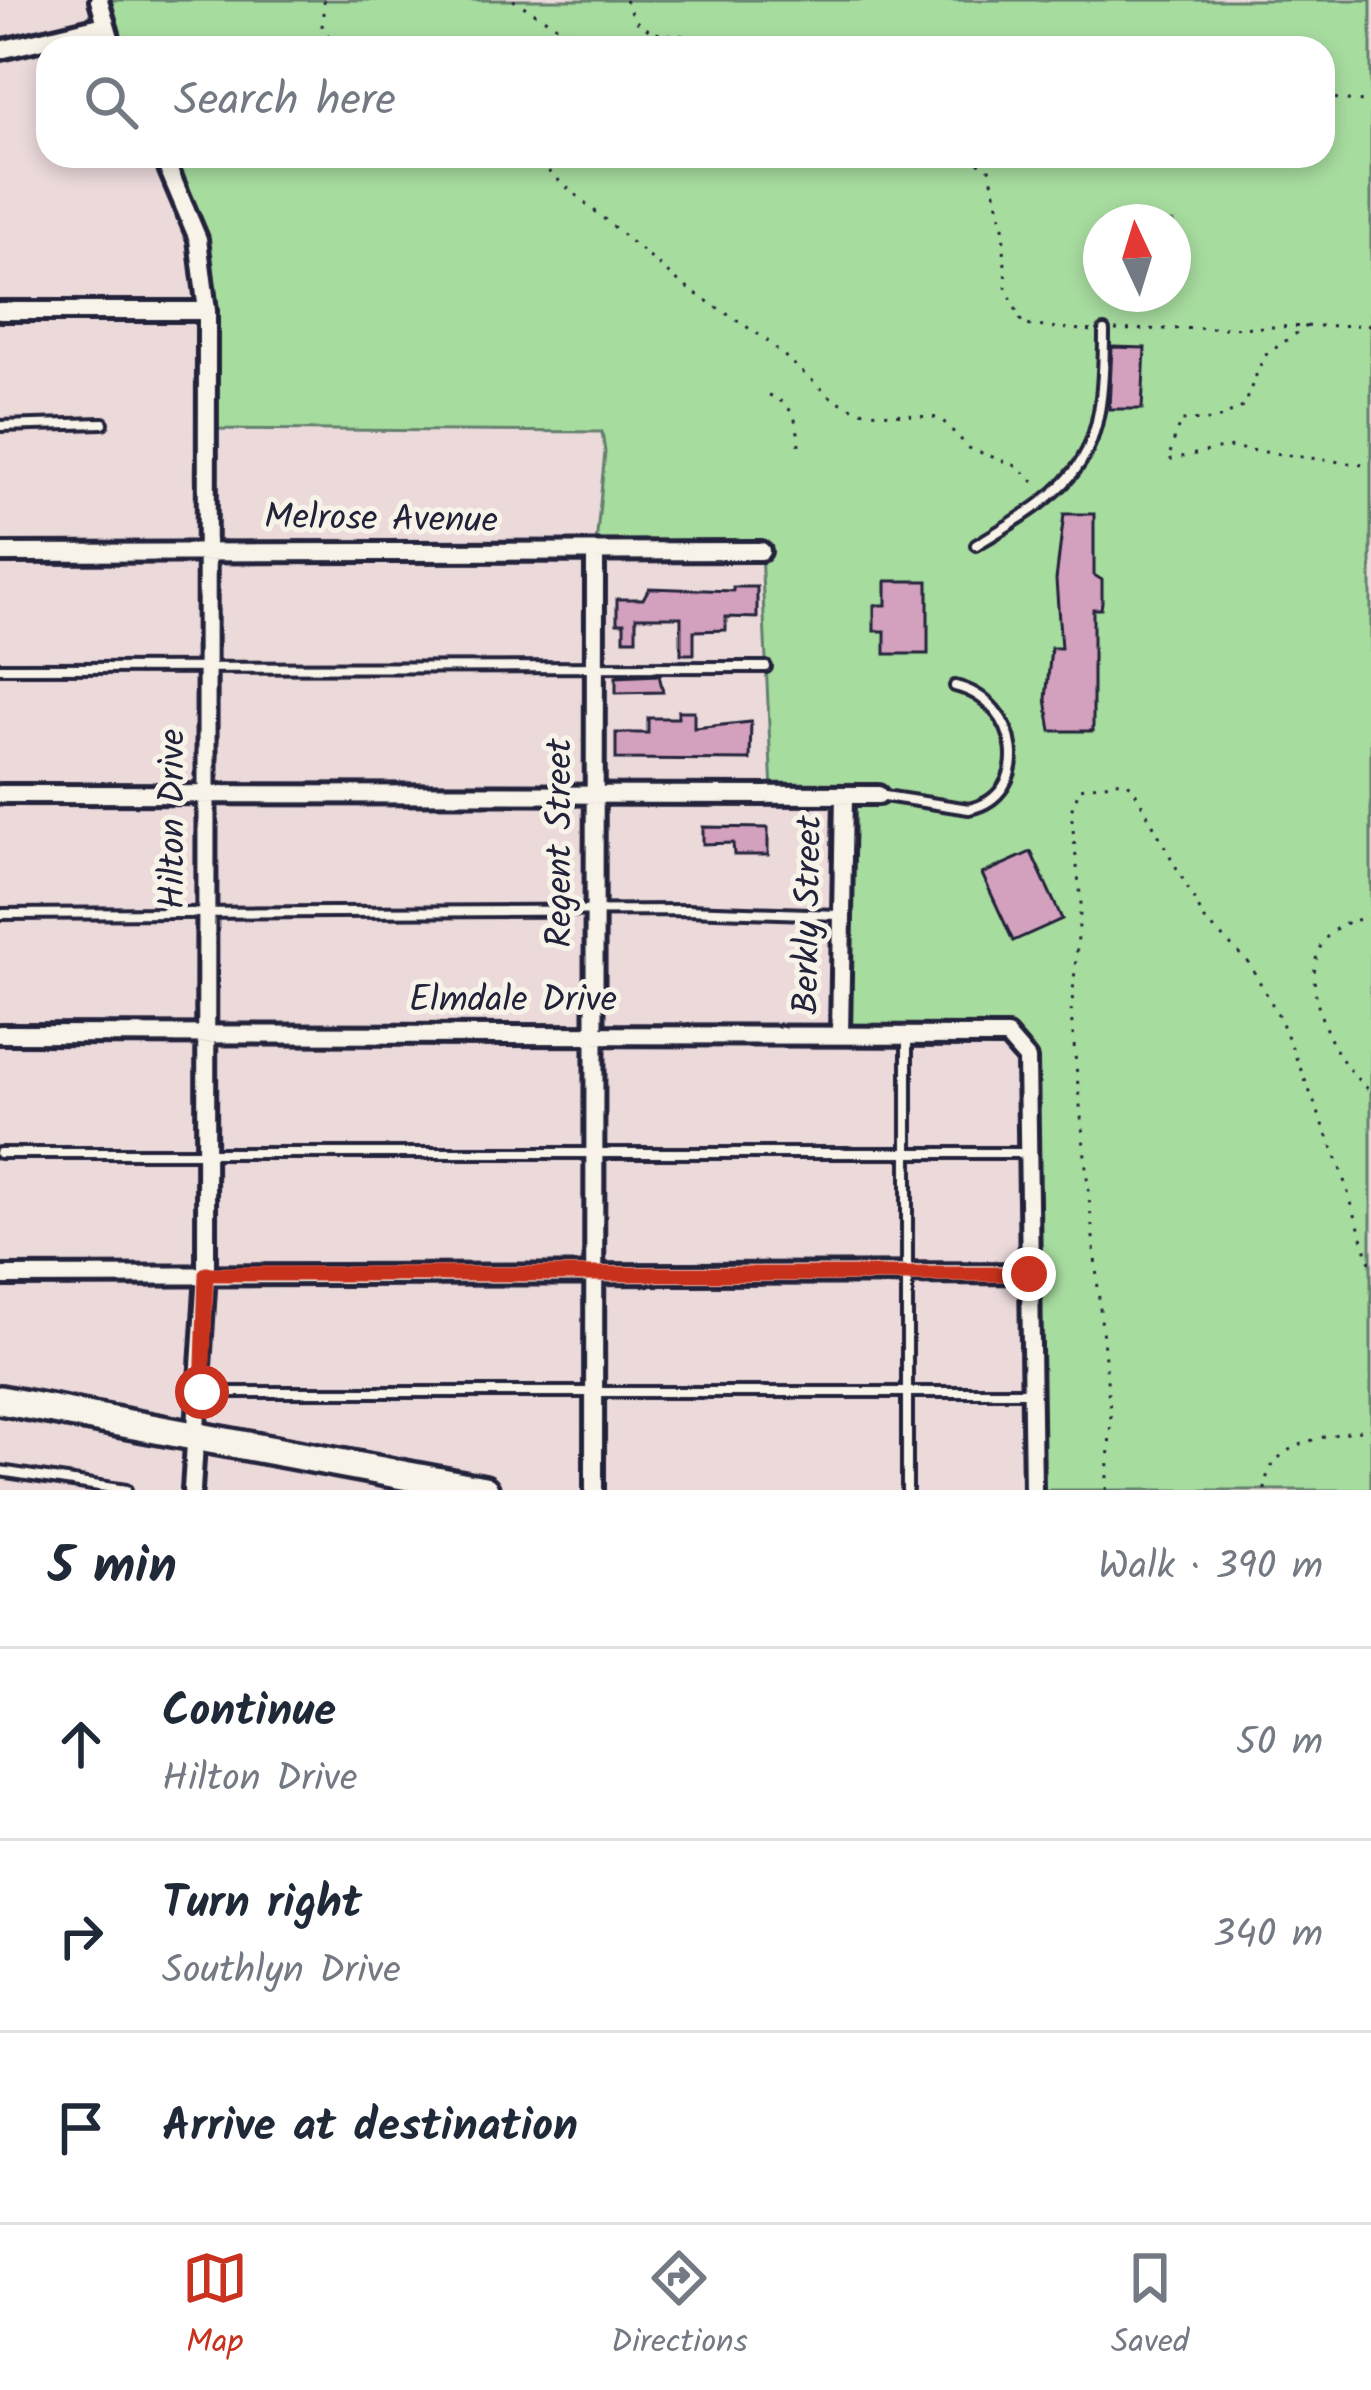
<!DOCTYPE html>
<html lang="en">
<head>
<meta charset="utf-8">
<style>
  :root { --surface:#fff; --page:#f2f2f3; --text:#1f2937; --muted:#747a83; --line:#e0e1e3; --accent:#c8321e }
  body { margin:0; font-family:Kalam,sans-serif; background:var(--page); color:var(--text) }
  .compass { position:absolute; left:1083px; top:204px; width:108px; height:108px; border-radius:50%; background:var(--surface); box-shadow:0 6px 18px #0003; rotate:356deg }
  .stop { position:absolute; width:36px; height:36px; margin:-27px; border:9px solid #c8321e; border-radius:50%; background:#fff }
  .stop.end { background:#c8321e; border-color:#fff; box-shadow:0 3px 12px #0008 }
  .list { margin:0; padding:0; list-style:none }
  h2 { display:flex; justify-content:space-between; align-items:center; height:156px; margin:0; padding:0 48px; font-size:51px }
  h2 small { font-size:39px; font-weight:400; color:var(--muted) }
  .list li { display:grid; grid-template-columns:78px 1fr auto; gap:36px; align-items:center; box-sizing:border-box; height:192px; padding:0 48px; border-top:3px solid var(--line) }
  .list b { display:block; font-size:45px; white-space:nowrap }
  .list p { margin:0; font-size:39px; white-space:nowrap; color:var(--muted) }
  .list em { font-size:39px; font-style:normal; color:var(--muted) }
  .icon { flex:none; width:66px; height:66px; fill:none; stroke:currentColor; stroke-width:2; stroke-linecap:round; stroke-linejoin:round }
  .map { position:relative; flex:none; width:1371px; height:1490px; overflow:hidden }
  .search { position:absolute; background:var(--surface); box-shadow:0 6px 18px #0003; left:36px; right:36px; top:36px; height:132px; display:flex; align-items:center; gap:30px; box-sizing:border-box; padding:0 42px; border-radius:36px; color:var(--muted); font-size:45px }
  .sheet { height:732px; background:var(--surface) }
  nav { display:flex; justify-content:space-around; align-items:center; box-sizing:border-box; height:168px; border-top:3px solid var(--line); background:var(--surface); font-size:33px; color:var(--muted) }
  nav a { display:grid; justify-items:center; gap:6px }
  nav .on { color:var(--accent) }
  .map>svg:first-child { display:block }
  .green { fill:#a7dc9f; stroke:#647f6d; stroke-width:3; fill-rule:evenodd }
  .building { fill:#d3a1bd; stroke:#22223b; stroke-width:3 }
  .lines { fill:none; stroke-linecap:round; stroke-linejoin:round }
  .service-casing { stroke:#22223b; stroke-width:16 }
  .minor-casing { stroke:#22223b; stroke-width:26 }
  .primary-casing { stroke:#22223b; stroke-width:36 }
  .path { stroke:#22223b; stroke-width:3; stroke-dasharray:3 9; stroke-linecap:butt }
  .service { stroke:#f7f3e8; stroke-width:8 }
  .minor { stroke:#f7f3e8; stroke-width:16 }
  .primary { stroke:#f7f3e8; stroke-width:27 }
  .route { stroke:#c8321e; stroke-width:15 }
  .labels { text-anchor:middle; dominant-baseline:central; stroke-width:10; stroke-linejoin:round; paint-order:stroke }
  .street-label { font-size:36px; fill:#22223b; stroke:#f7f3e8 }
</style>
</head>
<body>
<div class="map">
<svg width="1371" height="1490" viewBox="0 0 1371 1490">
  <rect width="100%" height="100%" fill="#ecdadb"/>
  <filter id="ink" filterUnits="userSpaceOnUse"><feTurbulence type="fractalNoise" baseFrequency=".00833" numOctaves="2"/><feDisplacementMap in="SourceGraphic" scale="24" xChannelSelector="R" yChannelSelector="G"/><feConvolveMatrix kernelMatrix="1 2 1 2 8 2 1 2 1" color-interpolation-filters="sRGB"/></filter>
  <g filter="url(#ink)">
    <path class="green" d="M99 0H1371V1490H1033L1027 1059 1016 1041 840 1035 844 796 772 792 761 551 595 555 605 452 602 432 208 429 204 268 163 156H1323V48H113ZM1101 222H1173V294H1101Z"/>
    <path class="building" d="M1112 347 1145 348 1142 409H1109Z
      M1064 514H1094V575L1102 580V602L1101 609H1093V731H1051L1046 699 1051 648H1061L1056 580Z
      M886 581H928V654H885V631H874V605H886Z
      M733 587H757V618L726 617V630L694 631V654H681V617H636V639H624V623H617V599H643L649 588 733 591Z
      M659 675 663 692 616 693V677Z
      M678 711H694V728L751 722 750 760 616 759V733H648V718H678Z
      M703 827 768 828V855H734L733 843 703 844Z
      M1031 852 1062 919 1013 941 982 874Z"/>
    <g class="lines">
      <g class="service-casing">
        <path id="service" d="M0 426 103 423
          M976 545C1085 480 1104 460 1104 331
          M0 668 766 667
          M878 795 969 809C1034 795 1022 702 955 686
          M0 914 686 910 838 915
          M907 1036V1490
          M0 1153H1030
          M202 1392H1028
          M0 1471 126 1490"/>
      </g>
      <g class="minor-casing">
        <path id="minor" d="M99 0 113 48
          M0 50 105 25
          M163 156 198 239 207 311 206 1274 192 1490
          M0 311H207
          M0 553 761 551
          M0 794 878 795
          M0 1034 1007 1036 1027 1059 1033 1490
          M840 1035 844 795
          M0 1276 1029 1273
          M594 1490 595 555"/>
      </g>
      <g class="primary-casing">
        <path id="primary" d="M0 1400 484 1490"/>
      </g>
      <path class="path" d="M324 0 322 27 338 48
        M513 0 562 29 636 48
        M625 0 636 21 653 33 828 48
        M1323 97 1371 103
        M530 156 681 284 764 338 833 399 859 411 940 418 969 448 1019 467 1038 487
        M968 156 987 168
        M986 156 1003 225 1006 287 1023 325 1093 331
        M1307 326 1264 356 1243 407 1215 420 1180 421 1168 460 1227 447 1371 466
        M1115 330 1371 325
        M769 395C797 406 799 427 799 454
        M1371 918C1274 924 1320 1054 1371 1091
        M1106 1490 1111 1420 1071 1014 1081 903 1071 811 1080 788 1123 781 1132 786 1205 920 1249 963 1280 1018 1339 1164 1371 1266
        M1265 1490C1266 1440 1331 1436 1371 1428"/>
      <use href="#service" class="service"/>
      <use href="#minor" class="minor"/>
      <use href="#primary" class="primary"/>
    </g>
  </g>
  <g class="lines" filter="url(#ink)">
    <path class="route" d="M202 1392 206 1274H1029"/>
  </g>
  <g class="labels">
    <g class="street-label">
      <text transform="translate(381 520) rotate(1)">Melrose Avenue</text>
      <text transform="translate(174 819) rotate(-90)">Hilton Drive</text>
      <text transform="translate(561 843) rotate(-90)">Regent Street</text>
      <text transform="translate(809 915) rotate(-89)">Berkly Street</text>
      <text x="513" y="1001">Elmdale Drive</text>
    </g>
  </g>
</svg>
<svg class="compass" viewBox="-18 -18 36 36"><path d="M0-13l5 13h-10z" fill="#e53935"/><path d="M0 13l5-13h-10z" fill="#747a83"/></svg>
<div class="stop" style="left:202px;top:1392px"></div>
<div class="stop end" style="left:1029px;top:1274px"></div>
<div class="search"><svg class="icon" aria-label="search" viewBox="0 0 24 24"><circle cx="10" cy="10" r="6"/><path d="M15 15l6 6"/></svg>Search here</div>
</div>
<section class="sheet">
<h2>5 min<small>Walk · 390 m</small></h2>
<ul class="list">
<li><svg class="icon" aria-label="ahead" viewBox="0 0 24 24"><path d="M12 20V5M6 11l6-6 6 6"/></svg><div><b>Continue</b><p>Hilton Drive</p></div><em>50 m</em></li>
<li><svg class="icon" aria-label="right" viewBox="0 0 24 24"><path d="M7 20v-9h11M14 6l5 5-5 5"/></svg><div><b>Turn right</b><p>Southlyn Drive</p></div><em>340 m</em></li>
<li><svg class="icon" aria-label="arrive" viewBox="0 0 24 24"><path d="M6 21V4h12l-3 4 3 4H6"/></svg><div><b>Arrive at destination</b></div></li>
</ul>
</section>
<nav>
<a class="on"><svg class="icon" aria-label="map" viewBox="0 0 24 24"><path d="M3 6l6-2 6 2 6-2v14l-6 2-6-2-6 2zM9 4v14M15 6v14"/></svg>Map</a>
<a><svg class="icon" aria-label="directions" viewBox="0 0 24 24"><path d="M12 3l9 9-9 9-9-9zM9 14v-3h6M13 9l2 2-2 2"/></svg>Directions</a>
<a><svg class="icon" aria-label="saved" viewBox="0 0 24 24"><path d="M7 4h10v16l-5-4-5 4z"/></svg>Saved</a>
</nav>
</body>
</html>
